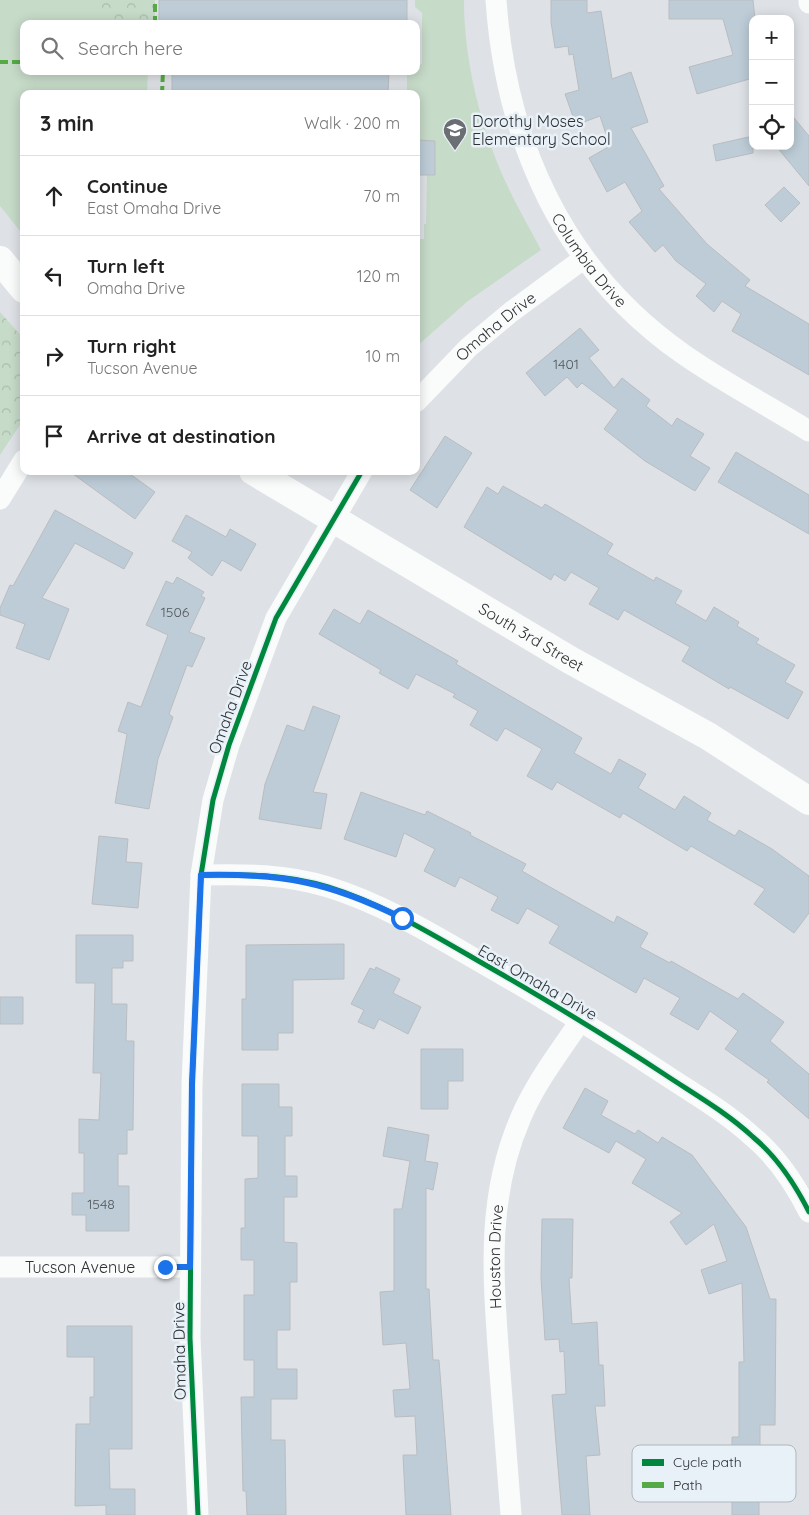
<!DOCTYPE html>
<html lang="en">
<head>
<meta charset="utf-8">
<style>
  :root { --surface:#fff; --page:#f6f6f6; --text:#222; --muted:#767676; --line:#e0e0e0 }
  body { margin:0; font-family:Quicksand,sans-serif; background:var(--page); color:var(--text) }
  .controls { position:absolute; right:15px; top:15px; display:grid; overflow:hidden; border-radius:10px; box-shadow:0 2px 12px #0003 }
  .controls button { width:45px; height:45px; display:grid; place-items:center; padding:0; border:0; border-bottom:1px solid var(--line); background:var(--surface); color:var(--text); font:25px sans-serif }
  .stop { position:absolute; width:15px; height:15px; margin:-11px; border:4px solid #1a73e8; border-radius:50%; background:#fff }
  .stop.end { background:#1a73e8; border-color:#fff; box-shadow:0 1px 5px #0008 }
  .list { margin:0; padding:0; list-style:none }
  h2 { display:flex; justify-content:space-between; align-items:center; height:65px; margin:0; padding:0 20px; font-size:21px }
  h2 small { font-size:16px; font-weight:400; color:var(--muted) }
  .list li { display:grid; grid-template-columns:32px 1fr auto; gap:15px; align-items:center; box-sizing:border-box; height:80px; padding:0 20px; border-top:1px solid var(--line) }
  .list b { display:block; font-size:19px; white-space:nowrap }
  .list p { margin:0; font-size:16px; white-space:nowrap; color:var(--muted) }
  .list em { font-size:16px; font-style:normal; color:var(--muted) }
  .icon { flex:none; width:28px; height:28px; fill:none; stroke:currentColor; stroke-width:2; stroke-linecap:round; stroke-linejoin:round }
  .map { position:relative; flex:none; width:809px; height:1515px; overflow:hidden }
  .search { position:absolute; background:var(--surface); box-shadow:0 2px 12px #0003; left:20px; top:20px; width:400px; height:55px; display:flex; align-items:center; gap:12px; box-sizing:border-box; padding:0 18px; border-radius:10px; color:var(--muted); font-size:19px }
  .panel { position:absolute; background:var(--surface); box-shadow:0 2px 12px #0003; left:20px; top:90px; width:400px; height:385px; border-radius:10px }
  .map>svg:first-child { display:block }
  .green { fill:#c7dbc9 }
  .park { fill:url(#park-crowns) }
  .building { fill:#bdccd7; stroke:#babdc0 }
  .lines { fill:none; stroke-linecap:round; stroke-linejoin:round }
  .street { stroke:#fafbfb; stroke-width:21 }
  .secondary { stroke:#fafbfb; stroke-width:28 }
  .quiet { stroke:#54ab45; stroke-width:4; stroke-dasharray:8 4; stroke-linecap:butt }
  .cycleway-casing { stroke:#e8f1f8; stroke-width:8 }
  .cycleway { stroke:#00873e; stroke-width:5 }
  .route { stroke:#1a73e8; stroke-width:6 }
  .labels { text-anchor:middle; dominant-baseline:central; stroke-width:5; stroke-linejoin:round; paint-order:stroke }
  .number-label { font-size:14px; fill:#51575c }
  .poi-label { font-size:16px; fill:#2d3033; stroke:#e8f1f8; text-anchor:start }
  .street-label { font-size:16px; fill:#2d3033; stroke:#e8f1f8 }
  .key { fill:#e8f1f8; stroke:#b0b7bd; stroke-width:1 }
  .key-label { font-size:14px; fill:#2d3033 }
</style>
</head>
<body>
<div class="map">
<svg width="809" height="1515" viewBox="0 0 809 1515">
  <defs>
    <pattern id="park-crowns" width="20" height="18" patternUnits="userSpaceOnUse" patternTransform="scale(1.25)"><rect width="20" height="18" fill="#c7dbc9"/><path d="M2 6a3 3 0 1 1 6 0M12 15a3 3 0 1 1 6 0" fill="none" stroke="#abbcad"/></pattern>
  </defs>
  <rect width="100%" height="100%" fill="#dee2e6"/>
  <path class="green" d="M0 0H102V24H24V71H148L147 94H24V236L0 206Z
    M415 0H464C464 62 481 129 507 185 517 207 530 228 541 250L468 301 416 347V239H424V224H426L427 175H435V141L416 140V94H407V75L409 71H416V65L422 64V13L415 7Z"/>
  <path class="park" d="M102 0H155V24H102Z
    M0 312 24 339V419L0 455Z"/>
  <path class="building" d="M159 0H407V24H159Z
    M551 0H587V13L601 11 612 79 631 72 648 122 631 128 664 186 659 189 707 244 750 280 745 286 809 324V375L732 331 741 314 722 301 714 312 696 296 706 284 676 261 663 245 655 252 629 222 642 211 625 182 607 192 589 158 610 146 600 116 576 125 565 94 579 90 573 54 569 55 568 46 555 48 551 22Z
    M669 0H753L755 19H753V78L697 94 689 67 733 55 723 19H669Z
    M172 71H389L388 94H172Z
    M790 113 809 136V186L776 146H790Z
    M753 136V153L716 161 713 145Z
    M416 140 435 141V175H416Z
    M784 187 800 203 781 222 765 205Z
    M580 328 599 350 589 358 614 388 622 378 650 400 646 406 672 426 677 418 704 434 690 456 710 468 695 491 645 461 604 429 618 410 582 383 577 388 567 377 545 396 526 373Z
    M445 436 472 453 437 508 410 490Z
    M736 452 809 495V534L718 482Z
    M69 471H126L155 492 135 519Z
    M503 486 542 508 545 504 613 544 607 554 654 581 656 577 682 591 675 603 706 621 714 607 739 622 737 626 759 639 756 643 795 665 785 682 803 692 788 719 730 687 729 689 682 661 690 647 624 610 618 620 589 604 599 588 571 572 565 581 554 574 551 580 464 527 487 487 498 494Z
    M55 510 133 553 124 569 75 543 42 598 69 609 49 660 16 648 25 624 0 615V608L10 585 13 586Z
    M186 515 226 537 230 529 256 544 241 571 222 560 212 576 188 558 192 552 172 541Z
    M177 577 204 592 201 596 205 598 189 632 205 638 192 667 187 665 169 714 173 717 158 759 149 809 115 803 127 734 118 731 128 702 141 707 168 635 146 625 166 581 173 584Z
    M334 609 360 624 368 610 458 661 456 664 582 738 574 753 611 774 619 759 646 774 638 788 675 810 684 796 711 813 707 820 735 836 739 830 772 849 809 876V913L794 933 754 904 765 889 691 846 687 851 623 813 620 818 557 782 552 790 527 776 542 749 505 728 497 741 470 725 478 711 453 697 455 694 416 674 408 689 379 673 381 670 319 634Z
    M313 706 340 716 313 792 327 794 321 829 259 819 265 784 287 725 304 731Z
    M361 792 425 815 427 811 471 833 470 835 526 864 522 871 541 882 614 923 617 916 648 933 640 947 670 963 671 961 738 999 743 993 784 1022 770 1041 809 1074V1119L767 1082 769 1080 725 1049 738 1031 710 1011 698 1030 670 1014 680 998 644 978 636 993 549 943 559 926 527 908 518 924 491 910 498 897 460 877 455 887 424 871 435 849 404 833 396 857 344 839Z
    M99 836 128 839 126 862 142 863 138 908 92 904Z
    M76 935H133V961H123V968H112V1004H127L126 1041H134L133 1130H127V1154H118V1186H129V1231H86V1215H72V1193H84V1153H79V1119L99 1120 101 1073H93L95 983H76Z
    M344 944V979L293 980V1033H278V1050H242V999H246V945Z
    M376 967 400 979 393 993 421 1007 408 1034 379 1019 374 1029 358 1022 364 1010 351 1004 370 968 375 970Z
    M0 997H23V1024H0Z
    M421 1049H463V1081H448V1109H421Z
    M242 1084H279V1107H292V1136H285V1176H297V1197H284V1242L297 1243V1282H290V1330H277V1369H297V1399H271V1440H285L286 1515H247L246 1491H243L241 1397H254V1360H244V1295H254V1260H241V1228H245V1179L258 1178V1136H242Z
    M585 1088 608 1101 601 1115 635 1134 638 1130 658 1143 662 1137 692 1155 746 1227 770 1299H776L775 1425H760V1461H775V1495H759V1515H732V1437H739V1362H744L742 1283 709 1294 701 1270 727 1261 714 1224 686 1245 670 1222 682 1213 632 1183 646 1159 616 1141 609 1153 563 1128Z
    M388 1127 429 1135 425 1161 438 1163 433 1190 426 1188V1289H429L433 1360H439L451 1515H406L403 1455H417L415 1416 395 1417 393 1390 410 1389 406 1343 383 1345 380 1292 394 1291V1209H402L410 1161 383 1156Z
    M542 1219H573L572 1278H569L572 1324 597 1322 599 1365H603L605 1406H595L600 1455 586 1456 590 1515H562L552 1395 566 1394 564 1351 560 1352 559 1339 545 1340 541 1278Z
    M67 1326H132V1449H109L110 1489H135V1515H106V1505L75 1506 76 1424H90V1397H94V1357H67Z"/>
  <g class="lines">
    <g class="street">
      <path id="s1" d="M496 0C506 143 563 270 683 354 723 382 767 405 809 431"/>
      <path d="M809 0V3"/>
      <path id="s2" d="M416 402 469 347 511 312 583 259"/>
      <path d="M0 499 24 460"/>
      <path d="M201 875C244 874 286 874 328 887 390 906 446 943 503 975 558 1007 611 1039 664 1074 694 1094 726 1112 753 1137 777 1157 795 1184 809 1212"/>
      <path id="s3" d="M0 1267H190"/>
      <path d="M198 1515 190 1338 192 1084 201 875 213 800 229 745 276 618 362 471"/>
      <path id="s4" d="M511 1515C507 1463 503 1411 499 1360 493 1275 486 1197 521 1117 536 1082 560 1051 581 1020"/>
    </g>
    <g class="secondary">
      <path d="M0 260 24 289"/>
      <path id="s5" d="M253 471 570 660 708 736 809 801"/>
    </g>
    <path class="quiet" d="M155 24V0
      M0 62H24
      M162 94 163 71"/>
    <g class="cycleway-casing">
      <path id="cycleway" d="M201 875C244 874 286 874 328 887 390 906 446 943 503 975 558 1007 611 1039 664 1074 694 1094 726 1112 753 1137 777 1157 795 1184 809 1212
        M198 1515 190 1338 192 1084 201 875 213 800 229 745 276 618 362 471"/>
    </g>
    <use href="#cycleway" class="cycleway"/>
  </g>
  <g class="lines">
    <path class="route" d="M165 1267H190L192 1084 201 875C282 873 329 882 402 918"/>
  </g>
  <defs>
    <g id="school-pin" transform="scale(1.25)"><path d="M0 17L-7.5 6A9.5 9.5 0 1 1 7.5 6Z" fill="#6b6e72" stroke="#e8f1f8"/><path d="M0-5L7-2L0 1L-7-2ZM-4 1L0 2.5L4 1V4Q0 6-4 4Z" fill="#fff"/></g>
  </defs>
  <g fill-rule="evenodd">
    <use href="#school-pin" x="455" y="130"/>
  </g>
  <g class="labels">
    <g class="number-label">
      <text x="566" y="364">1401</text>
      <text x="175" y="612">1506</text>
      <text x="101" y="1204">1548</text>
    </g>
    <g class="poi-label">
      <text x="472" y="121">Dorothy Moses<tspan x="472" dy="18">Elementary School</tspan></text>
    </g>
    <g class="street-label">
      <text stroke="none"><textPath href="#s1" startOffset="281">Columbia Drive</textPath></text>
      <text stroke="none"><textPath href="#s2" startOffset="110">Omaha Drive</textPath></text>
      <text stroke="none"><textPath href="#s5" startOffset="324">South 3rd Street</textPath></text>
      <text transform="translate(230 707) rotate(-70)">Omaha Drive</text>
      <text transform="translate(538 982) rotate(30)">East Omaha Drive</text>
      <text stroke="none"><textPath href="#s4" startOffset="259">Houston Drive</textPath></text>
      <text stroke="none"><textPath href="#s3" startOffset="80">Tucson Avenue</textPath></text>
      <text transform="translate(179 1351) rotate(-91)">Omaha Drive</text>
    </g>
  </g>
  <rect x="632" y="1445" width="164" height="57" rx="8" class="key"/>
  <rect x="642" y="1459" width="22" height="7" fill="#00873e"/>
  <rect x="642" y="1482" width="22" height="6" fill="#54ab45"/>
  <g class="key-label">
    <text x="673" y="1467">Cycle path</text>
    <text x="673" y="1490">Path</text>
  </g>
</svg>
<div class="controls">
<button>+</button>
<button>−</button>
<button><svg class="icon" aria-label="locate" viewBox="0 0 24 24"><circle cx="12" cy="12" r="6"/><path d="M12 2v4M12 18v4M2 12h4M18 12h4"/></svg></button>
</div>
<div class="stop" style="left:402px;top:918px"></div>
<div class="stop end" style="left:165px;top:1267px"></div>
<div class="search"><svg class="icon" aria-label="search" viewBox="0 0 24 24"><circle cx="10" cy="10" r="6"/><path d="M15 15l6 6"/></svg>Search here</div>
<section class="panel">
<h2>3 min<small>Walk · 200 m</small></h2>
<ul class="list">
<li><svg class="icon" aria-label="ahead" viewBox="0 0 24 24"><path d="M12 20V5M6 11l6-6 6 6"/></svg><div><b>Continue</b><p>East Omaha Drive</p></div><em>70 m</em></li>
<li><svg class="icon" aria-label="left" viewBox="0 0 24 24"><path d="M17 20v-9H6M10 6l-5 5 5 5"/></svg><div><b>Turn left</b><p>Omaha Drive</p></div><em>120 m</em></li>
<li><svg class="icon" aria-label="right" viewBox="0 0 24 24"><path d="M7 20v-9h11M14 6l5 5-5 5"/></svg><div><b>Turn right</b><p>Tucson Avenue</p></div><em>10 m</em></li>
<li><svg class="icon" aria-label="arrive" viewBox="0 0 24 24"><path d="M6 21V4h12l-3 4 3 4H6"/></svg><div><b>Arrive at destination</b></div></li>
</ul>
</section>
</div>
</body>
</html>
